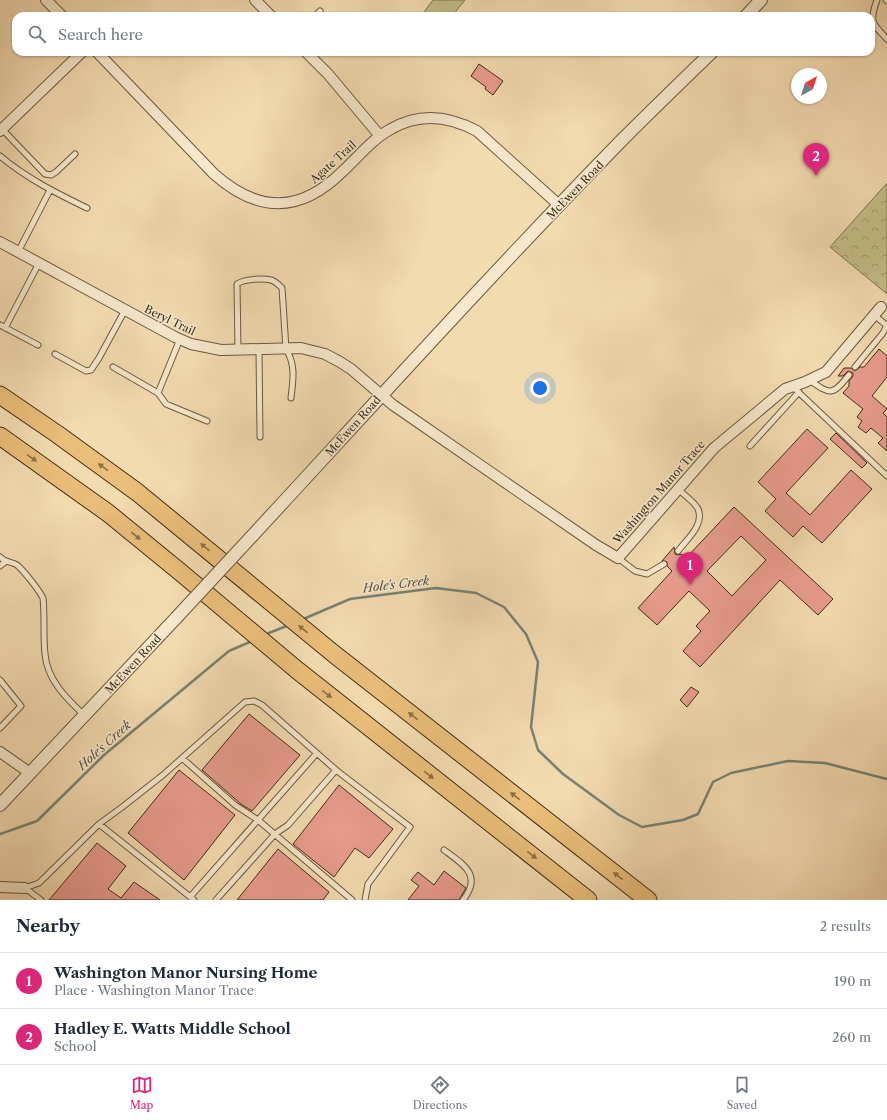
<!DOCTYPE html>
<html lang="en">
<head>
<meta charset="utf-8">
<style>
  :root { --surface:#fff; --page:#f2f2f3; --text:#1f2937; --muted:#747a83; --line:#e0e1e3; --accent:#db2777 }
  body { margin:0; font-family:"Libre Caslon Text",serif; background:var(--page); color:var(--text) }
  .compass { position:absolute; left:791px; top:68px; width:36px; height:36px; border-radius:50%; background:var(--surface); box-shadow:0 1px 3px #0004; rotate:39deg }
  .you { position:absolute; left:540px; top:388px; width:14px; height:14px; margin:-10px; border:3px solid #fff; border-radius:50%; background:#1a73e8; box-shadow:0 0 0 6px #1a73e833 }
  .badge { display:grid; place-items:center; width:26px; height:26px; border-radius:50%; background:var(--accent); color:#fff; font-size:13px; font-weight:700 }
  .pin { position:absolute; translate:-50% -33px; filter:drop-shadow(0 1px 2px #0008) }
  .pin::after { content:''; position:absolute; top:21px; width:14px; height:12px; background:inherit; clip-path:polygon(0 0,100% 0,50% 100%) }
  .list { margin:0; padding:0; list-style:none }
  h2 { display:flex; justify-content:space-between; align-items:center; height:52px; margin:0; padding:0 16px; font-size:17px }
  h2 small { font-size:13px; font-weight:400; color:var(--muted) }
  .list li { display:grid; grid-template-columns:26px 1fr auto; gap:12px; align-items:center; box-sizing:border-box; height:56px; padding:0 16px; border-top:1px solid var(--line) }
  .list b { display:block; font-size:15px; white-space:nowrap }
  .list p { margin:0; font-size:13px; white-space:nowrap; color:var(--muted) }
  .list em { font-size:13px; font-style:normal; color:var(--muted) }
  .icon { flex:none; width:22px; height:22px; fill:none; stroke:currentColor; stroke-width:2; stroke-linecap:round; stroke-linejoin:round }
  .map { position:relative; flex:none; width:887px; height:900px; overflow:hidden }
  .search { position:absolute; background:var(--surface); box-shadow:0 1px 3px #0004; left:12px; right:12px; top:12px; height:44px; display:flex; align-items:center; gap:10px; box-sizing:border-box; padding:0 14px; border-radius:12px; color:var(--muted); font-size:15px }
  .sheet { height:164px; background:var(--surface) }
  nav { display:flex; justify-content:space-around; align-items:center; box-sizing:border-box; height:56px; border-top:1px solid var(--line); background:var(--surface); font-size:11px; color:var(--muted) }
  nav a { display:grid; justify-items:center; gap:2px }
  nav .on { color:var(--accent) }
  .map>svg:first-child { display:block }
  .forest { fill:url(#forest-crowns); stroke:#807650 }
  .garden { fill:#c3be86; stroke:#807650 }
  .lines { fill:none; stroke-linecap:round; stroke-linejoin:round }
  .stream { stroke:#758373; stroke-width:2.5 }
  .building { fill:#e99c8f; stroke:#3d2e19; fill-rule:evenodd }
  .service-casing { stroke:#6a593f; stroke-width:7 }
  .minor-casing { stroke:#6a593f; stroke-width:12 }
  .tertiary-casing { stroke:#6a593f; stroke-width:14 }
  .motorway-casing { stroke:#3d2e19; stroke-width:19 }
  .service { stroke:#f7e8cc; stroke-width:5 }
  .minor { stroke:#f7e8cc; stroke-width:10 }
  .tertiary { stroke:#f7e8cc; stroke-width:12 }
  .motorway { stroke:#eabe78; stroke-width:17 }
  .tertiary-bridge-casing { stroke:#6a593f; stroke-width:14; stroke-linecap:butt }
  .tertiary-bridge { stroke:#f7e8cc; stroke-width:12 }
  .oneway { fill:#8b6f44 }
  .labels { text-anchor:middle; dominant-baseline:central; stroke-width:3; stroke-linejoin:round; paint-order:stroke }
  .street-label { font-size:11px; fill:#3d2e19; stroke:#f7e8cc }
  .water-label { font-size:12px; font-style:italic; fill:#54513e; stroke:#f7e8cc }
</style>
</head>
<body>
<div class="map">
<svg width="887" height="900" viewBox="0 0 887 900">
  <defs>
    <pattern id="forest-crowns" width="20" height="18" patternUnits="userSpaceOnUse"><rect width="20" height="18" fill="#c3be86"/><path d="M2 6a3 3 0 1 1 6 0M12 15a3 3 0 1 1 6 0" fill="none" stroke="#a09b6d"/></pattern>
  </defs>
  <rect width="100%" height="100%" fill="#f3dbb0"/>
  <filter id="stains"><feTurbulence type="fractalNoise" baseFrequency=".005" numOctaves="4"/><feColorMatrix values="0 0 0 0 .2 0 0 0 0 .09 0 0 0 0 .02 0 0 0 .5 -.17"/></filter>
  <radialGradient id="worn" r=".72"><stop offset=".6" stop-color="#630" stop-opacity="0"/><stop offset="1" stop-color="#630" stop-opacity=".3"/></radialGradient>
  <path class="forest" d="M887 183V294L830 247Z"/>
  <path class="garden" d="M433 0H465L452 16H421Z"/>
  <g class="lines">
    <path class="stream" d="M301 620 350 599 436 588 476 593 504 607 526 634 538 662 531 727 538 750 563 774 619 815 642 827 683 820 698 814 713 782 731 773 788 761 825 763 887 779
      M264 635 289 625
      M0 834 37 821 104 755 229 651 252 641"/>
  </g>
  <path class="building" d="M479 64 503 81 493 95 485 89 486 87 471 76Z
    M879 349 887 356V377L872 396 887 409 883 413 887 417V451L878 443 883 438 871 428 866 433 858 427 862 421 857 417 863 409 843 393 849 386V381L853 376V373L848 371 843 376H838L844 368H851L855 371 860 367H864Z
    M807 429 828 448 786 493 810 515 851 470 872 489 822 543 803 526 793 537 765 511 776 499 758 482Z
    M836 433 867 463 862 468 830 439Z
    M734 507 833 599 818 615 780 580 700 667 683 651 701 631 696 626 710 611 689 591 657 625 638 608 672 571 667 566V562L662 561 674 547 675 554 678 555 681 554 686 558ZM741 536 766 560 732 596 707 571Z
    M691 687 699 692 687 707 680 700Z
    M249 714 300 755 252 811 241 804 202 770Z
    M179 770 235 815 184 880 128 833Z
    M339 785 393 829 369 858 355 848 334 877 293 844Z
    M97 843 126 866 108 889 121 898 134 882 160 900H49Z
    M278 849 329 892 323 900H237Z
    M444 871 466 888 459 900H408L419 886 411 880 418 872 434 885Z"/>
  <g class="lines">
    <g class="service-casing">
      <path id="service" d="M877 0C869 22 872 23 887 39
        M886 0 887 1
        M315 16 320 11
        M2 129 45 174 51 175 56 172 75 154
        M0 156C26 178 56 193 87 208
        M18 252 50 190
        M0 325 38 345
        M5 328 39 263
        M238 350 237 284C244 279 263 278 271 280 275 281 279 285 282 288L286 349C296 365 293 380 291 398
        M259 350 260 437
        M55 354 86 371 91 370 99 358 125 310
        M113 367 158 393 180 339
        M855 367 883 333 886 327 885 324 874 315
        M809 380C831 395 832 396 849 375
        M793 387 887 476
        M158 393 166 404 207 421
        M750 446 799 392
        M678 489C684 495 695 502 698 509 705 525 686 540 678 551
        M0 557C7 564 11 561 17 565 24 571 39 590 43 598 45 617 43 636 45 654 47 680 67 699 84 715
        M618 558 635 571 647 574 664 564
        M0 566 5 562
        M0 680 21 706 0 728
        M182 758 235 805 258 820 352 900
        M99 824 194 900
        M444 850C463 864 483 875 463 900
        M190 897 317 753
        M41 900 25 888 39 883 99 824 121 808 163 775 245 702 254 701 262 705 336 770 410 827 368 884 365 900
        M216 900 275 834 288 825 336 770"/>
    </g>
    <g class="minor-casing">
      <path id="minor" d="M46 0 62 16
        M255 0 271 16
        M97 52 214 174C259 214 301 213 343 171 358 157 372 139 391 129 420 112 449 116 477 131L559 205
        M306 52 328 74 380 136
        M0 131 82 52
        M0 242 175 337 191 344 221 350 301 348 325 354 340 362 351 369 393 405 596 545 618 558 714 448 785 389 805 382 826 372 881 307
        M0 752 30 773
        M0 887 25 888"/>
    </g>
    <g class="tertiary-casing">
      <path id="tertiary" d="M746 16 761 0
        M253 535C375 403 495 270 621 141 651 111 681 82 712 52
        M0 805 176 618"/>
    </g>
    <g class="motorway-casing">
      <path id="motorway" d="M0 395 57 434 137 492 334 654 648 900
        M0 436 108 513 179 571 297 670 588 900"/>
    </g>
    <use href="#service" class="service"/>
    <use href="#minor" class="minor"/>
    <use href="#tertiary" class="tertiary"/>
    <use href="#motorway" class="motorway"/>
    <g class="tertiary-bridge-casing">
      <path id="tertiary-bridge" d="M176 618 253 535"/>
    </g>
    <use href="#tertiary-bridge" class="tertiary-bridge"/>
  </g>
  <defs><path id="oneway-solid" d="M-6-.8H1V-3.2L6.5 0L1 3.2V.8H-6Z"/></defs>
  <g class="oneway">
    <use href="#oneway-solid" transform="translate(32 458) rotate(35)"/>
    <use href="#oneway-solid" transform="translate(103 467) rotate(-144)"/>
    <use href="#oneway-solid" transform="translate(136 536) rotate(39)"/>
    <use href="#oneway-solid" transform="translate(205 547) rotate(-141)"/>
    <use href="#oneway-solid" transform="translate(303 629) rotate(-141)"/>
    <use href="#oneway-solid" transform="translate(327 694) rotate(38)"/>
    <use href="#oneway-solid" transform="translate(413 716) rotate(-142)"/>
    <use href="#oneway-solid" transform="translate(429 775) rotate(38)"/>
    <use href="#oneway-solid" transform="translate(515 796) rotate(-142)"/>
    <use href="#oneway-solid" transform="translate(532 855) rotate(38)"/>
    <use href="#oneway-solid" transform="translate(618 876) rotate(-142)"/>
  </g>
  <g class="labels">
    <g class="street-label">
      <text transform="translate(333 162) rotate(-42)">Agate Trail</text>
      <text transform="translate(575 190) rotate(-46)">McEwen Road</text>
      <text transform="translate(170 320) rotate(26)">Beryl Trail</text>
      <text transform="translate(353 426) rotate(-48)">McEwen Road</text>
      <text transform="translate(659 492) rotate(-49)">Washington Manor Trace</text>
      <text transform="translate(133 664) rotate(-47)">McEwen Road</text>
    </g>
    <g class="water-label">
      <text transform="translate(396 584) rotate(-7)">Hole's Creek</text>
      <text transform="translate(104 745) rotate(-42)">Hole's Creek</text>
    </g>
  </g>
  <rect width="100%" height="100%" filter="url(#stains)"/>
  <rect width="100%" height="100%" fill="url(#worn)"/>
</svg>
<svg class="compass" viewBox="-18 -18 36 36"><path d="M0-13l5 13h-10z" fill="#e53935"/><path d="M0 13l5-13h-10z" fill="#747a83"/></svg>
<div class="you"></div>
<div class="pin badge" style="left:690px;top:585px">1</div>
<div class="pin badge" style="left:816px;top:176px">2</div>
<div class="search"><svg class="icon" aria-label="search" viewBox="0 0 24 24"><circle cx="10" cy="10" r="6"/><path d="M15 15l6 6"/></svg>Search here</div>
</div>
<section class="sheet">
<h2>Nearby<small>2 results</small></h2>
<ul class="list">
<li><span class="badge">1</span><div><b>Washington Manor Nursing Home</b><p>Place · Washington Manor Trace</p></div><em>190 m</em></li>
<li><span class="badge">2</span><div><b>Hadley E. Watts Middle School</b><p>School</p></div><em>260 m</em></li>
</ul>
</section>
<nav>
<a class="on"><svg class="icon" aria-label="map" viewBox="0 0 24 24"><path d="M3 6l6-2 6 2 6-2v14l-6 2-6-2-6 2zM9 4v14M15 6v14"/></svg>Map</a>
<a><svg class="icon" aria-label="directions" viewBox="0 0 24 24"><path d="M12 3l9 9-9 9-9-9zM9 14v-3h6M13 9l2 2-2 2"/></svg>Directions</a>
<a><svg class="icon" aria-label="saved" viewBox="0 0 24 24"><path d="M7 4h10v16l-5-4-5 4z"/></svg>Saved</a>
</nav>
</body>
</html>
